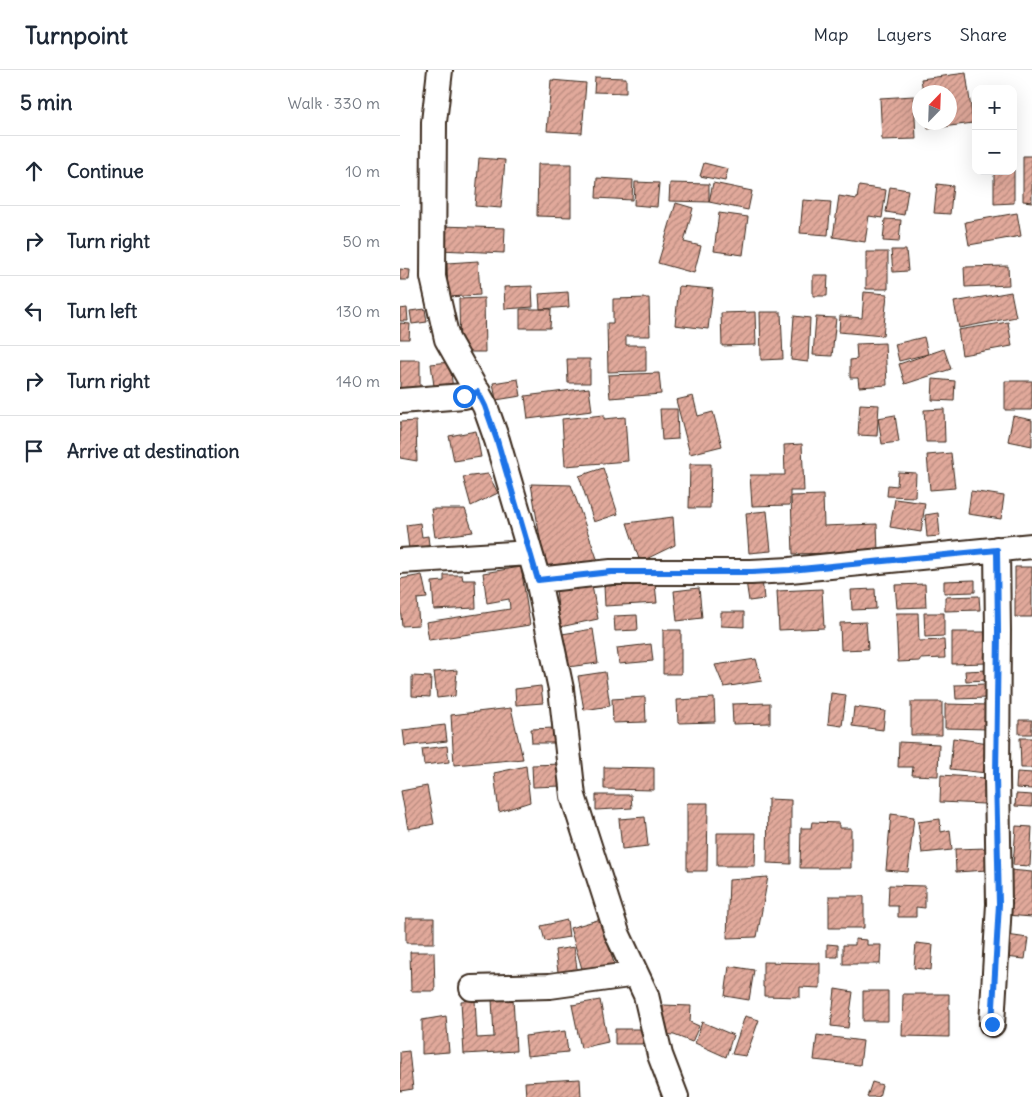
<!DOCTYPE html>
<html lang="en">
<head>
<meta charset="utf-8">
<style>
  :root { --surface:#fff; --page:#f6f6f7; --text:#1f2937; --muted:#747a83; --line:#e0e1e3 }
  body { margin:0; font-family:Delius,sans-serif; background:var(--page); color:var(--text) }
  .controls { position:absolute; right:15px; top:15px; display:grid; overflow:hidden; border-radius:10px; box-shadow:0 5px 20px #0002 }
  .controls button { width:45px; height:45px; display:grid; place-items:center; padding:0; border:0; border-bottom:1px solid var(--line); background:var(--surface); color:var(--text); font:25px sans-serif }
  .compass { position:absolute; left:512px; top:15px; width:45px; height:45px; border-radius:50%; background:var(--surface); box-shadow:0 5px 20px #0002; rotate:23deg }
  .stop { position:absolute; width:15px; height:15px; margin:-11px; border:4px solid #1a73e8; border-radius:50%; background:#fff }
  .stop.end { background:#1a73e8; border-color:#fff; box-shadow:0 1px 5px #0008 }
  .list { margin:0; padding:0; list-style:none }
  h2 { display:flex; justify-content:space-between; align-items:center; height:65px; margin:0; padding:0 20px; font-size:21px }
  h2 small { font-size:16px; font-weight:400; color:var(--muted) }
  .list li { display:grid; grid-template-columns:32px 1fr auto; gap:15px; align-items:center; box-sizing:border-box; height:70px; padding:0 20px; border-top:1px solid var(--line) }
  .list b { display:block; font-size:19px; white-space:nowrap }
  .list em { font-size:16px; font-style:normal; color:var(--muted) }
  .icon { flex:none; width:28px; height:28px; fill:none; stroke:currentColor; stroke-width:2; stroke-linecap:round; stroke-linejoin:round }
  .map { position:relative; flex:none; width:632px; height:1027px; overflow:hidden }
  header { display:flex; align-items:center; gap:30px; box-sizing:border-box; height:70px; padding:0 25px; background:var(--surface); border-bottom:1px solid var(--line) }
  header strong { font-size:24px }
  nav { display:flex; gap:28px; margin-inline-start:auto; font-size:18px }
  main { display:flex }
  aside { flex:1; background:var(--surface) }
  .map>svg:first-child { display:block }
  .building { fill:url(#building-hatch); stroke:#3b2a1e }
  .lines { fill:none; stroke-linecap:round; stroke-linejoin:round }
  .minor-casing { stroke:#3b2a1e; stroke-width:28 }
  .minor { stroke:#fff; stroke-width:24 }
  .route { stroke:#1a73e8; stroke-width:6 }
</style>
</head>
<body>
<header>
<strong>Turnpoint</strong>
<nav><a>Map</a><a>Layers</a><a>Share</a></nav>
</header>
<main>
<aside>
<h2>5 min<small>Walk · 330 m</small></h2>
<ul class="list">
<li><svg class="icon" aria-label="ahead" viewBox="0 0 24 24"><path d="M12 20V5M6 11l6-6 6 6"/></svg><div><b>Continue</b></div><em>10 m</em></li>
<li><svg class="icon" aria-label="right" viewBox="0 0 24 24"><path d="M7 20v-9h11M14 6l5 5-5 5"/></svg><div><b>Turn right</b></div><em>50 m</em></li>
<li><svg class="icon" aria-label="left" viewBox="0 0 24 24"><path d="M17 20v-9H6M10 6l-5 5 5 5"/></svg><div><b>Turn left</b></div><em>130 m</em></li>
<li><svg class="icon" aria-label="right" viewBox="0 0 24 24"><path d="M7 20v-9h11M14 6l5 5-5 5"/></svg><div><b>Turn right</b></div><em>140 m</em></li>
<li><svg class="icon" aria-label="arrive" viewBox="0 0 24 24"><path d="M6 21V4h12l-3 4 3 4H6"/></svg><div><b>Arrive at destination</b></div></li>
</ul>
</aside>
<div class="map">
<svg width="632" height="1027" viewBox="0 0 632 1027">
  <defs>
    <pattern id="building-hatch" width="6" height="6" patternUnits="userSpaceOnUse" patternTransform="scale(1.25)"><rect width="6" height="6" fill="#e1a99b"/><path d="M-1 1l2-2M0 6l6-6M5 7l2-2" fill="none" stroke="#b88a7e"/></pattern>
  </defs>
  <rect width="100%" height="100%" fill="#fff"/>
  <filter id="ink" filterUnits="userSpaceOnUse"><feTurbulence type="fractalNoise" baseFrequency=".02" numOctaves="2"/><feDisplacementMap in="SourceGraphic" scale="10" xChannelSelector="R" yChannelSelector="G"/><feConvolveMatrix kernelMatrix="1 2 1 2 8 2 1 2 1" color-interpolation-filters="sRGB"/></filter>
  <g filter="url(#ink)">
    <path class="building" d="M566 3 573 53 528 59 527 52H550V22H523L521 9Z
      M195 7 226 8V23L194 22Z
      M151 10 186 13 182 63 147 61Z
      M514 26 516 69 482 70 480 28Z
      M623 86H632V132L623 131Z
      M79 88 105 90 101 138 75 136Z
      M304 93 328 99 325 111 300 106Z
      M138 94H171V147L137 146Z
      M613 100H614V133L594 134V101Z
      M197 108 233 110 232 130 196 128Z
      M235 112 259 113 257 137 234 135Z
      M270 113 309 114V132L269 131Z
      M313 113 352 121 348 140 309 132Z
      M537 114 553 116 550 144 534 143Z
      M459 116 486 120 482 148 469 146 465 172 433 167 439 126 457 129Z
      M490 117 508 120 504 145 486 142Z
      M403 130 431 132 428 165 400 163Z
      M276 133 293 138 284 172 301 176 294 203 258 193Z
      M319 143 348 147 343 185 314 181Z
      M617 143 621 166 569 175 565 152Z
      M485 149 501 150 499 172 483 171Z
      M41 156 105 158 104 183 40 180Z
      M491 180H506L508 201 493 202Z
      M466 182H488V219H466Z
      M78 191 80 225 48 227 47 193Z
      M608 196 609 215 565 217 564 197Z
      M0 199 10 200 9 210H0Z
      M413 205H428L427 226H413Z
      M132 216 133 237 105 239 104 217Z
      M279 216 313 219 308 259 275 255Z
      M168 222 169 237 140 239 139 224Z
      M464 222 487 224 483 266 439 262 440 246 462 248Z
      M611 222 616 247 559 258 554 232Z
      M84 228 85 282H60L59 229Z
      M249 228 250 266H226V275H246V301L208 302 207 253H213V229Z
      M7 238 8 251H0V239Z
      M25 239 27 252 12 254 10 241Z
      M120 239H151L150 258H120Z
      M355 242 356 275 322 276 321 243Z
      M360 242H381L383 289 361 290Z
      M394 246 410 248 408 292 391 290Z
      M416 247 436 248 432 286 413 285Z
      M608 252 612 276 562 285 558 260Z
      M0 253 10 254 9 269H0Z
      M524 267 528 284 499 291 495 274Z
      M485 273 487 315 459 317 458 308H450V290L457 289 456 274Z
      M544 279 551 299 505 314 499 294Z
      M167 289H190V313H168Z
      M0 290H20V320H0Z
      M50 292 53 321 35 323 31 294Z
      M259 303 261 324 210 328 208 305Z
      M118 309 121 326 96 330 93 313Z
      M533 309 555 311 554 331 532 330Z
      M605 311H632V340H605Z
      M189 318 192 341 128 349 125 326Z
      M293 326 298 346 313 342 322 376 290 384 276 330Z
      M460 334 479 335 477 366 458 365Z
      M260 339H277L278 369 262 370Z
      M544 339 545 372H526L524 340Z
      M204 345V349L225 347 228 391 165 396 162 349Z
      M495 345 499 372 482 374 478 348Z
      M613 346 632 350V376L608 371Z
      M16 351 17 391 0 388V352Z
      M76 361 81 387 54 391 49 366Z
      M402 374 404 421H390V435L352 436 350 405H385L384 375Z
      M551 383 555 418 530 420 527 385Z
      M290 394H311L310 438H289Z
      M203 398 218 444 194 452 179 406Z
      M498 402 516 403 515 427 487 426 488 415 497 416Z
      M88 404 98 423 71 436 63 407Z
      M131 414 171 415 200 497 145 498Z
      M571 421 604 426 601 449 568 444Z
      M423 425 424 456 477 454 478 482 393 484 391 426Z
      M495 429 525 433 521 462 490 457Z
      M31 439H65L73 462 35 467Z
      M367 441 371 481 349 483 346 443Z
      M538 443 540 466 527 467 525 445Z
      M273 447 275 475 240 492 227 453Z
      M20 453 22 467 28 466 30 484 10 487 6 455Z
      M121 497 130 555 29 570 26 552 110 539 109 529 87 533 83 503Z
      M615 497H632V547H615Z
      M22 505 27 528 17 529 19 555 2 556 0 534V509Z
      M44 505H62L63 510H75L76 538 34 540 32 512 44 511Z
      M362 509 364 529 349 531 346 511Z
      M191 510 198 549 160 557 156 519Z
      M575 510V522L544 523V511Z
      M255 514 257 533 205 536 204 516Z
      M525 514 526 537 497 538 495 515Z
      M299 518 302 548 277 551 274 521Z
      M422 519 424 558 379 560 377 521Z
      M475 519 476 539 452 540 451 520Z
      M579 526 580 540 545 541V527Z
      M321 542H344V557L321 556Z
      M496 543H518L519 571 544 570 545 588 520 589V591L498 592Z
      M524 543H544V566L525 567Z
      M237 545 238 560 215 561 214 546Z
      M466 552 468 579 441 580 440 553Z
      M193 559 198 593 168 597 162 564Z
      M263 560H281V604H263Z
      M552 562H588L587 593 552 594Z
      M251 574 253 591 219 594 217 578Z
      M356 589 362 611 324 617 315 595Z
      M57 600 55 626 37 628 34 602Z
      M587 600 588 610 566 611 565 601Z
      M205 602 210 636 184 640 178 606Z
      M12 606 31 607 30 627 12 626Z
      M586 614 587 628 556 629 555 615Z
      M141 616 143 633 116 635 115 619Z
      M431 623 446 625 442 656 428 654Z
      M245 627 246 652 213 653 212 629Z
      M314 628 315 652 278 653 277 630Z
      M511 632H542V665H511Z
      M370 633V653L333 654 332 634Z
      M545 634 588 635V659L545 658Z
      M454 637 485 641 483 660 452 656Z
      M111 638 123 689 54 695 51 645Z
      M619 650H632V664H619Z
      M45 655 47 671 5 676 3 660Z
      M154 658V673H132L131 659Z
      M553 668 589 673 586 703 550 699Z
      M620 668H632V698H621Z
      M499 672 539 674 538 706 512 705 513 697H498Z
      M47 676 49 692 24 695 22 679Z
      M160 694 161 716 133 717 132 695Z
      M126 696 130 732 99 742 94 703Z
      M204 697 254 698V720L204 719Z
      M617 702 632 703V719L616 718Z
      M541 705 585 708 584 734 540 732Z
      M27 716 34 754 8 759 1 721Z
      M616 724 632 725V737L615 736Z
      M196 725H231L232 738 196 740Z
      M368 729 391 730V794L367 793Z
      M287 733H308L307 801H287Z
      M491 744 514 747 508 802 486 800Z
      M245 747 248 776 222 779 219 749Z
      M540 749 541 762 550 760 552 780 522 783 518 752Z
      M412 752 439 753V758H451V798H400L401 758H411Z
      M616 756 632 757 630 796 613 795Z
      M317 763H356L355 796H317Z
      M587 778 588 800 556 802 555 779Z
      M610 800 632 802V847L606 845Z
      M368 807 357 867 327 868 329 810Z
      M489 815 525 816V838L516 837V847H498V836H488Z
      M429 826H464V858H429Z
      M6 848H34V873H6Z
      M201 849 216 900 185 909 170 858Z
      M167 850 169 867 145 871 141 856Z
      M607 865 628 868 625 889 604 887Z
      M455 869 467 870V875H481L480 894H443V875H455Z
      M516 873 533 875 531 900 514 898Z
      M427 874 438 875V887H427Z
      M174 877 178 906 159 909 155 880Z
      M10 882H34L35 921H11Z
      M363 892 420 893V918L400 917V927L364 926V917H363Z
      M329 896 354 900 349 930 325 926Z
      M435 919 453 922 448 958 431 956Z
      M463 921H488V951H463Z
      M503 924H549V967L502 966Z
      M113 928 116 981 64 984 61 931 75 930 77 968 94 967 92 929Z
      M200 930 208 972 181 978 172 935Z
      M263 935 291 936 290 952 299 956 292 972 274 965 262 964Z
      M46 946 49 982 22 984V950Z
      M345 946 359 950 346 986 332 984Z
      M302 952 333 965 326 987 295 973Z
      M215 959H246V974H215Z
      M165 961 168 982 127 986 125 966Z
      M417 965 463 971 460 995 414 990Z
      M9 981 13 1019 0 1021V982Z
      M180 1009 181 1027H126L125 1012Z
      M472 1012 482 1015 479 1027H467Z"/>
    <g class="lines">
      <g class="minor-casing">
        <path id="minor" d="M40 0 34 52 33 207 47 269 85 336 97 370 138 510 161 619 173 726 217 863 246 925 260 985 276 1027
          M0 331 64 326 78 322
          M0 491 130 483
          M138 510 211 502H351L390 500 632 476
          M72 918 150 916 236 904
          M592 954 599 834 597 707 598 561 597 479"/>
      </g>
      <use href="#minor" class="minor"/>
    </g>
  </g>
  <g class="lines" filter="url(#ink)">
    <path class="route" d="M64 326 78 322 85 336 97 370 138 510 211 502H352L390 500 597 480 598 561 596 707 599 834 592 954"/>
  </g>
</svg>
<div class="controls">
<button>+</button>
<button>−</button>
</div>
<svg class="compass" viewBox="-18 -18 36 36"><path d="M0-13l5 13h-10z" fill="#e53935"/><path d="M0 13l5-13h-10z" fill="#747a83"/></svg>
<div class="stop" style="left:64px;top:326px"></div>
<div class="stop end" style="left:592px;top:954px"></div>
</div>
</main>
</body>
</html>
